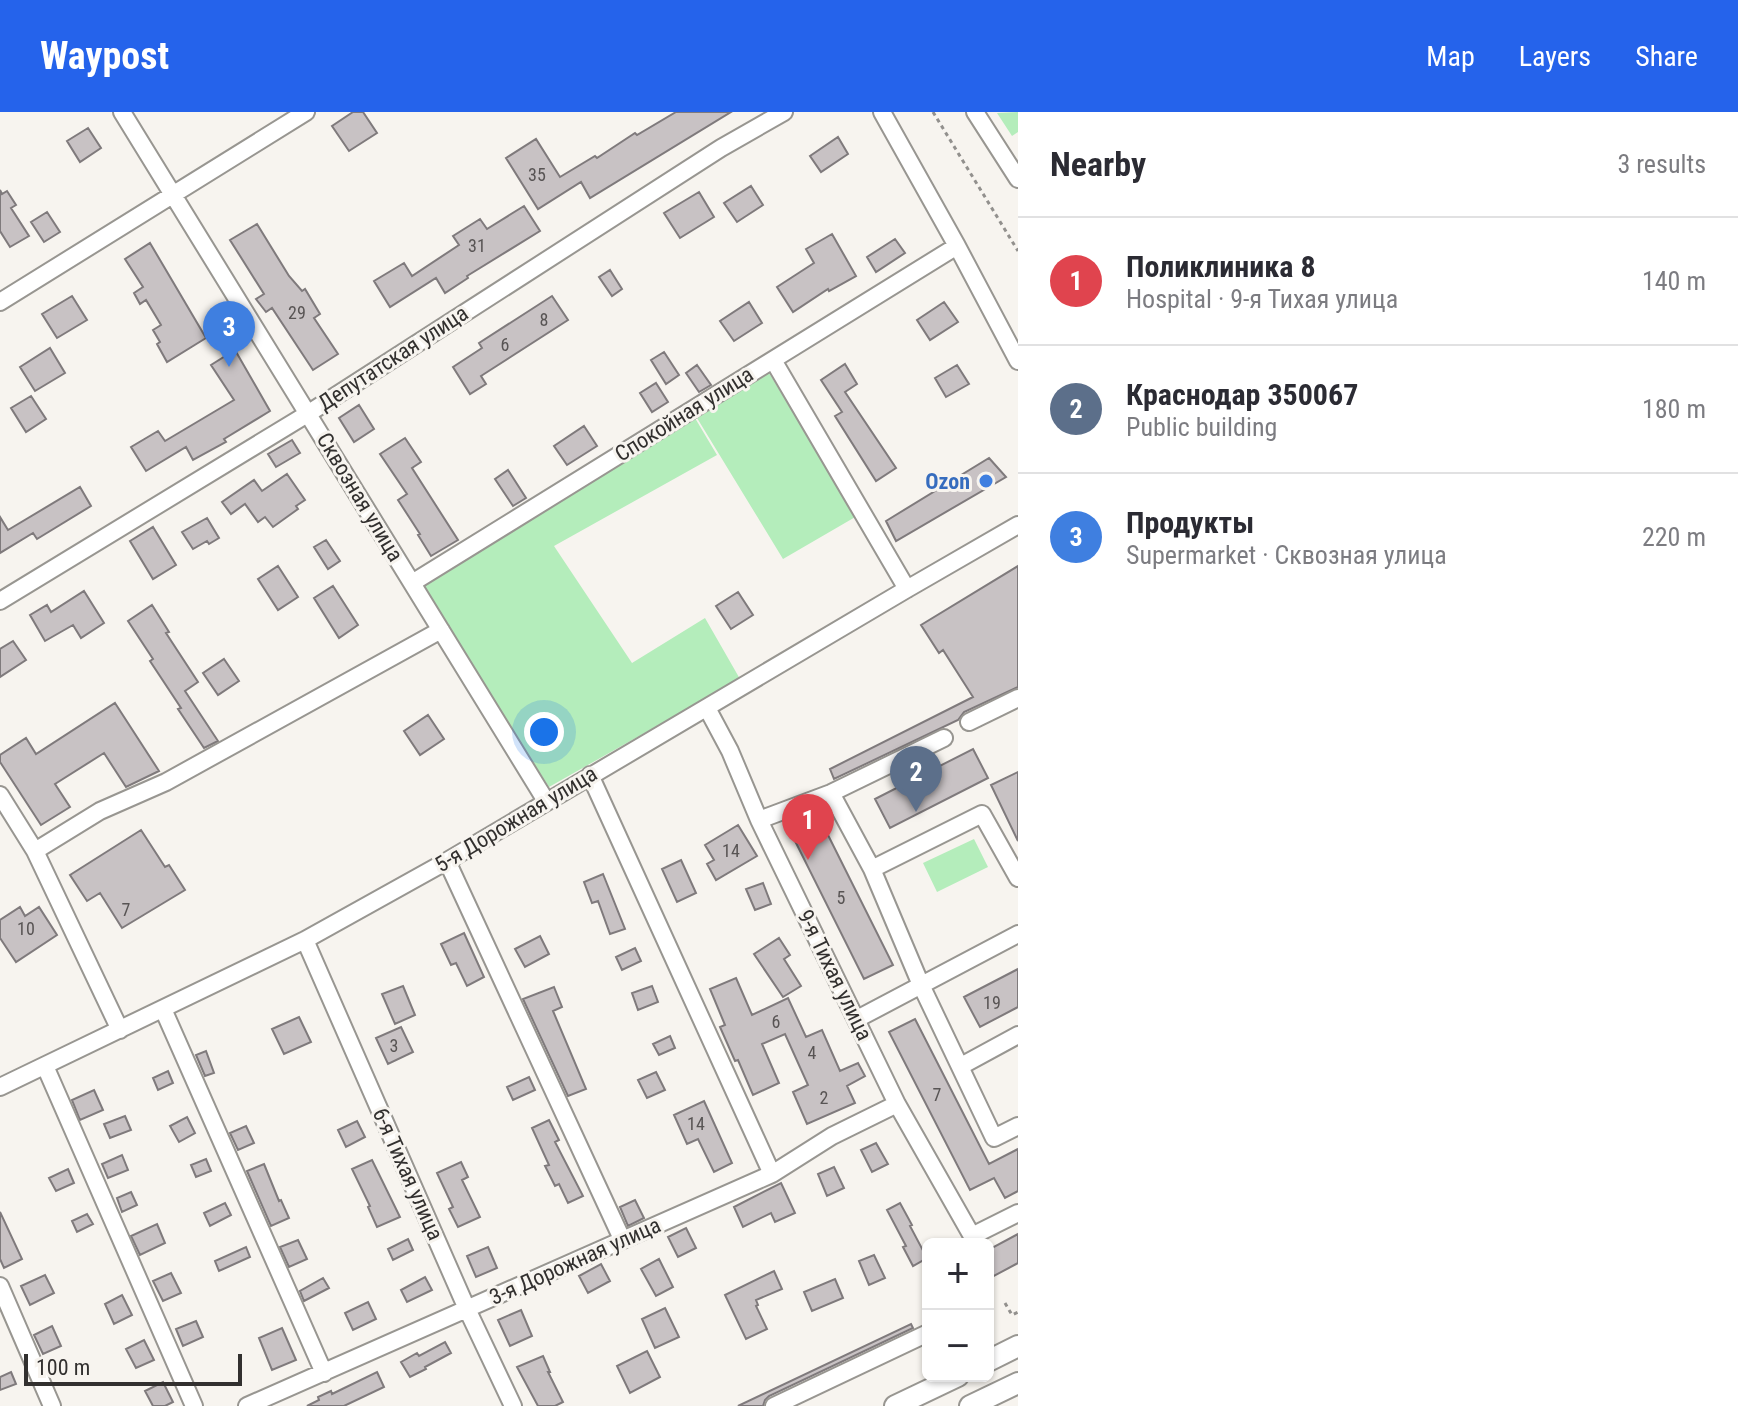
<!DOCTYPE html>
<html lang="en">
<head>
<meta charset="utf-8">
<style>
  :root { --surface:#fff; --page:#f7f7f7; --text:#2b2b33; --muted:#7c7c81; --line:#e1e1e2; --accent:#2563eb }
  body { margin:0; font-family:"Roboto Condensed",sans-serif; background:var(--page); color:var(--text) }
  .controls { position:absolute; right:24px; bottom:24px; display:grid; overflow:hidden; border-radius:12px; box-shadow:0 2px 6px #0004 }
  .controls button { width:72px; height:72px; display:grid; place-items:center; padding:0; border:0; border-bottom:2px solid var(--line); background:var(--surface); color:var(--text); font:40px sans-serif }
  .scale { position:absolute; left:24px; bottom:20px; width:218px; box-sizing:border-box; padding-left:8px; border:4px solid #32302f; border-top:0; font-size:22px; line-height:28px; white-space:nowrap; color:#32302f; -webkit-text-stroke:6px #f7f4ef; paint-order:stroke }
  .you { position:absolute; left:544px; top:620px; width:28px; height:28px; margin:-20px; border:6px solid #fff; border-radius:50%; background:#1a73e8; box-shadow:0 0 0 12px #1a73e833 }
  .badge { display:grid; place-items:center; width:52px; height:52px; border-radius:50%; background:var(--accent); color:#fff; font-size:26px; font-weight:700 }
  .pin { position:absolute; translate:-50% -66px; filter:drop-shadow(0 2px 4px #0008) }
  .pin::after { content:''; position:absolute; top:42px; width:28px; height:24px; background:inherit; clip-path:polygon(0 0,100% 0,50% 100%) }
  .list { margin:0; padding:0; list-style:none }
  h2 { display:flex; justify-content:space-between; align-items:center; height:104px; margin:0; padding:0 32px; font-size:34px }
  h2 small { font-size:26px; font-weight:400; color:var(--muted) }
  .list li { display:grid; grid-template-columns:52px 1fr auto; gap:24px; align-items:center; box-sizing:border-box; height:128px; padding:0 32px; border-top:2px solid var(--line) }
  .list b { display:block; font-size:30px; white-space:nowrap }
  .list p { margin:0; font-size:26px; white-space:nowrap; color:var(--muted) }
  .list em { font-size:26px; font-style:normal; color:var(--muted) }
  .map { position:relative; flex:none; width:1018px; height:1294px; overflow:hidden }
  header { display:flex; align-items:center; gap:48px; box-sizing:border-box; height:112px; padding:0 40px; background:var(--accent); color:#fff }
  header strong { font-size:38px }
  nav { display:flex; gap:44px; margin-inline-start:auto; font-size:28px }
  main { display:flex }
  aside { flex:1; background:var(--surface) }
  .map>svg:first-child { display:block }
  .green { fill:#b4edbb }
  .building { fill:#c8c2c4; stroke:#7f7a7c; stroke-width:2 }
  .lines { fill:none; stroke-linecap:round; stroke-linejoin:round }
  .minor-casing { stroke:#989691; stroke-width:20 }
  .major-casing { stroke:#989691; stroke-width:24 }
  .path { stroke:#92908d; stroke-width:3; stroke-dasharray:4 4; stroke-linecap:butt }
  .minor { stroke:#fff; stroke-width:16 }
  .major { stroke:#fff; stroke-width:20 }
  .shop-dot { fill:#3f7fe0; stroke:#f7f4ef; stroke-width:3 }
  .labels { text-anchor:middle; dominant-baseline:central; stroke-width:6; stroke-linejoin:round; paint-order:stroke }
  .number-label { font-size:18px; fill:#585454 }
  .street-label { font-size:22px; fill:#32302f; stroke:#f7f4ef }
  .shop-label { font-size:22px; font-weight:bold; fill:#366cbe; stroke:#f7f4ef; text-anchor:end }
</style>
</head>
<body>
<header>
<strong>Waypost</strong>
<nav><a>Map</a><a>Layers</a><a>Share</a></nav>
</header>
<main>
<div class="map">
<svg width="1018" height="1294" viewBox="0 0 1018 1294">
  <rect width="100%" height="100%" fill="#f7f4ef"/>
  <path class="green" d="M1018 0V20L1012 24 997 1Z
    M769 261 857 404 783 447 697 306Z
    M695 306 717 343 554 434 632 551 705 506 740 567 549 675 421 475Z
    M974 727 988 755 937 780 923 751Z"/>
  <path class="building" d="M353 0H363L377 21 349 39 332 14Z
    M676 0H731L590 86 581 70 538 97 506 46 536 27 560 65 595 44 597 46 635 21 637 23Z
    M88 16 101 36 80 50 67 29Z
    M838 25 848 42 821 60 810 44Z
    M751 74 763 93 737 110 724 91Z
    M0 78 2 82 7 79 16 93 11 96 29 124 10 135 0 119Z
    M699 80 714 105 680 126 664 101Z
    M524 94 540 119 467 164 468 166 445 181 436 166 390 195 374 169 404 151 412 164 459 133 453 124 480 107 487 117Z
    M47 100 60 120 44 130 31 110Z
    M257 112 289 164 302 179 305 177 320 202 314 206 338 242 313 258 272 196 266 200 256 187 264 182 230 128Z
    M832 122 856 164 829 179 828 177 793 200 777 175 814 151 806 137Z
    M895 127 905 141 876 160 867 145Z
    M150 131 206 226 167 250 157 232 160 230 153 218 161 213 146 188 140 192 134 181 143 175 125 147Z
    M610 158 622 177 612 184 599 165Z
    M72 184 87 208 57 226 42 202Z
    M552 184 568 208 481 264 486 272 470 282 453 255 482 236 479 231Z
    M749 190 762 211 734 229 720 209Z
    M944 190 958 210 930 228 917 208Z
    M50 236 65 261 35 279 20 255Z
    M235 238 270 299 224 327 226 330 193 348 186 335 146 359 131 335 158 319 165 329 234 288 211 253Z
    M664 240 679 263 666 272 651 248Z
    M845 252 857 272 845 280 896 356 876 369 835 304 842 300 821 268Z
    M697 253 711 273 699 280 686 261Z
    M957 253 969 272 946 285 935 266Z
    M656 271 668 290 652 300 640 281Z
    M31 284 46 307 26 320 11 296Z
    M359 293 374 317 354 330 339 306Z
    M584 314 597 334 567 353 554 334Z
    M405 326 421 350 412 356 458 428 431 444 418 423 420 422 398 388 407 382 380 342Z
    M292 328 300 341 276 355 268 342Z
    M989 346 1006 365 896 429 886 409Z
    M508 358 526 386 513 394 495 367Z
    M287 362 305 388 296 394 298 397 273 415 265 405 258 410 245 392 231 402 222 390 254 368 262 379Z
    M80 375 91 394 37 427 33 421 0 441V405L8 418Z
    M207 406 219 426 209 432 207 429 193 437 182 420Z
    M153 415 176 453 153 467 130 429Z
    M326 428 340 449 328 457 314 435Z
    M278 454 298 485 278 498 258 467Z
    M1018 454V575L964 600 958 608 834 667 830 657 973 585 943 538 939 541 921 513Z
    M333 474 358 513 339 526 314 486Z
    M84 479 104 511 81 526 73 513 45 529 30 503 47 493 51 500Z
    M738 480 753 503 731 517 716 494Z
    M152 493 169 520 166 521 198 570 185 579 218 629 204 636 178 597 181 596 150 549 153 547 128 509Z
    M13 529 26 548 0 565V537Z
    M224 547 239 569 218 583 203 561Z
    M115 591 159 659 126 675 104 641 55 672 70 695 41 713 0 650V643L26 626 36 642Z
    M428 603 444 627 420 643 404 619Z
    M973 637 988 666 890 716 875 687Z
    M1018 660V729L991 673Z
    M818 703 893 853 864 867 789 717Z
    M738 713 757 744 716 768 707 752 714 748 705 733Z
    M141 718 165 755 169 753 185 778 122 816 100 781 87 789 70 763Z
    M681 748 696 781 677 790 662 757Z
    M603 762 625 817 610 822 598 789 592 791 584 770Z
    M763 771 771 792 755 798 746 777Z
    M20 795 25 804 39 795 57 823 16 850 0 826V808Z
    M464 821 484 865 467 874 456 851 451 853 441 832Z
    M540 824 549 842 525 855 515 837Z
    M779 826 790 843 784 847 801 874 783 885 754 842Z
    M635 836 641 849 622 858 616 845Z
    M1018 857V895L980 915 964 885Z
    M736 866 752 903 788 886 806 925 822 918 840 959 858 951 865 964 847 974 855 991 807 1012 793 980 808 973 785 922 762 932 779 971 753 983 738 948 735 949 720 915 725 913 710 877Z
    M403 874 415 903 395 912 382 882Z
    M652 874 658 890 638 898 632 881Z
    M554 875 562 895 553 899 586 977 568 984 523 887Z
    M299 905 311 930 284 942 272 917Z
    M915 907 989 1052 1018 1037V1079L1005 1086 994 1066 970 1078 889 920Z
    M401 915 413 940 388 952 376 926Z
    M670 924 675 936 659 943 653 932Z
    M206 939 214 961 205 964 196 943Z
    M168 959 173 971 158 978 153 966Z
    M656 960 665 978 647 986 638 968Z
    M529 965 535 978 513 988 507 975Z
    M94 978 103 998 80 1008 72 988Z
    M704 989 732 1051 714 1060 698 1027 687 1032 674 1003Z
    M125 1004 131 1018 110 1026 104 1012Z
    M187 1005 195 1021 179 1030 170 1014Z
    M549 1008 559 1028 555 1030 583 1084 568 1091 559 1072 555 1074 545 1054 549 1053 532 1016Z
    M357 1009 365 1025 346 1035 338 1018Z
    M246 1014 254 1031 238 1038 230 1021Z
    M876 1031 888 1052 872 1060 861 1038Z
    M122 1043 128 1058 108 1066 102 1052Z
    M206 1047 211 1059 196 1065 191 1053Z
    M372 1048 400 1105 377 1115 368 1095 370 1094 352 1057Z
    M461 1050 468 1065 462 1068 480 1105 458 1115 449 1097 453 1095 437 1061Z
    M264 1052 279 1089 281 1088 289 1106 271 1114 247 1059Z
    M834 1055 844 1076 827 1084 818 1062Z
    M68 1057 74 1071 56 1079 49 1066Z
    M781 1071 795 1101 775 1110 771 1101 743 1115 734 1095Z
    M131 1080 137 1093 122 1100 117 1086Z
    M635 1088 644 1106 628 1114 620 1095Z
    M225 1091 231 1103 210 1114 204 1101Z
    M900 1091 912 1113 910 1114 927 1146 913 1154 903 1135 906 1134 887 1098Z
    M0 1100 22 1147 4 1156 0 1147Z
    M87 1102 93 1112 77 1120 72 1109Z
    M157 1112 165 1131 140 1143 131 1124Z
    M686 1116 696 1136 678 1145 668 1125Z
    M1018 1122V1151L992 1165 988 1158V1138Z
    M408 1127 413 1138 393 1148 388 1137Z
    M298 1128 307 1147 289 1155 280 1135Z
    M246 1135 250 1145 219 1159 215 1149Z
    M488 1135 497 1156 476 1165 467 1144Z
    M874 1143 885 1166 869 1173 859 1149Z
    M659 1147 673 1175 656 1184 641 1157Z
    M601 1152 610 1169 588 1181 579 1164Z
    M774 1159 782 1177 756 1188 758 1193 756 1194 767 1217 746 1227 725 1183Z
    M171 1161 181 1181 163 1189 153 1169Z
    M45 1163 54 1181 30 1193 21 1174Z
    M425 1165 432 1178 407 1190 401 1178Z
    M323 1166 329 1176 304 1189 300 1179Z
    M835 1167 843 1186 812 1199 804 1180Z
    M122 1183 132 1203 114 1212 105 1192Z
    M368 1190 376 1207 353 1218 345 1201Z
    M665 1196 679 1225 655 1236 642 1207Z
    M521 1198 532 1224 510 1234 498 1208Z
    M196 1209 203 1225 183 1234 176 1217Z
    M911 1212 913 1216 769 1284 765 1288 763 1294H738Z
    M52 1214 61 1234 43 1242 34 1223Z
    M282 1216 296 1248 272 1258 259 1226Z
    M144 1228 154 1248 136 1256 126 1237Z
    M445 1230 451 1241 425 1255 426 1257 410 1265 401 1250 417 1241 419 1244Z
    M647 1239 660 1265 630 1281 617 1254Z
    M543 1244 550 1260H548L563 1290 555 1294H538L517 1255Z
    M11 1260 16 1272 0 1278V1265Z
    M377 1260 384 1275 344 1294H307L319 1288 318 1285 331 1279 332 1282Z
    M163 1270 173 1290 165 1294H153L145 1279Z"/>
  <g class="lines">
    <g class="minor-casing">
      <path id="minor" d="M122 0 546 689
        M882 0 957 134 1018 249
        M975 0 1018 67
        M0 190 306 0
        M773 248 907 477
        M412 471 957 134
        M0 489 309 301 721 36 784 0
        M707 596 730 639 759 708 897 992 972 1124V1132
        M969 610 1018 586
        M590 663 772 1062
        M831 681 872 757 921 873 994 1026 1018 1014
        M0 683 35 739 120 918
        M759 708 831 681 944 626
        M35 739 100 699 166 670 441 518
        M447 749 622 1127
        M872 757 982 702 1018 766
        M305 828 467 1197 513 1294
        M163 897 324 1261
        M857 907 1018 822
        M45 954 194 1294
        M961 954 1018 923
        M0 975 305 828 447 749 907 477 1018 413
        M972 1124 1018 1101
        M0 1174 52 1294
        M247 1294 772 1062 832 1024 897 992
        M774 1294 928 1221"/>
    </g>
    <g class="major-casing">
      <path id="major" d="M988 1249 1018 1234
        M895 1294 958 1264
        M970 1294 1018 1271"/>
    </g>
    <path class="path" d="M933 0 1018 139
      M1005 1191 1012 1203 1018 1200"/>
    <use href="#minor" class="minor"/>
    <use href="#major" class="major"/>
  </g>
  <circle class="shop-dot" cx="986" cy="369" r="8"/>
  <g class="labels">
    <g class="number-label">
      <text x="537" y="62">35</text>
      <text x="477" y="133">31</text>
      <text x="297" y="200">29</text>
      <text x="544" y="207">8</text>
      <text x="505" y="232">6</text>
      <text x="731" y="738">14</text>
      <text x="841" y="785">5</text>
      <text x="126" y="797">7</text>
      <text x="26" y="816">10</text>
      <text x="992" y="890">19</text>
      <text x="776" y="909">6</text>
      <text x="394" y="933">3</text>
      <text x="812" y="940">4</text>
      <text x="937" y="982">7</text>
      <text x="824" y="985">2</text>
      <text x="696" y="1011">14</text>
    </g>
    <g class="street-label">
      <text transform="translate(393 246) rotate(-33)">Депутатская улица</text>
      <text transform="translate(684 302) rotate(-32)">Спокойная улица</text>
      <text transform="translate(360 385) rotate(59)">Сквозная улица</text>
      <text transform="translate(516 707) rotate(-31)">5-я Дорожная улица</text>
      <text transform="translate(835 863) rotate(64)">9-я Тихая улица</text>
      <text transform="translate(408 1062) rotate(66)">6-я Тихая улица</text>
      <text transform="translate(575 1149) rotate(-24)">3-я Дорожная улица</text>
    </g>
    <g class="shop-label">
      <text x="970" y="369">Ozon</text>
    </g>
  </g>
</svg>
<div class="controls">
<button>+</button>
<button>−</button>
</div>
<div class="scale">100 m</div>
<div class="you"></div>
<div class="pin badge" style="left:808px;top:748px;background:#e0444e">1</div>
<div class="pin badge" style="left:916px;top:700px;background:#5c6f8a">2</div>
<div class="pin badge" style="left:229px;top:255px;background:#3f7fe0">3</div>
</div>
<aside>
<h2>Nearby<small>3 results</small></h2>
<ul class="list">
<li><span class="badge" style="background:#e0444e">1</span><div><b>Поликлиника 8</b><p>Hospital · 9-я Тихая улица</p></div><em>140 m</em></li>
<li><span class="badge" style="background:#5c6f8a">2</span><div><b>Краснодар 350067</b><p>Public building</p></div><em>180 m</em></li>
<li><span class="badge" style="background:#3f7fe0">3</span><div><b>Продукты</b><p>Supermarket · Сквозная улица</p></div><em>220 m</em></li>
</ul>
</aside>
</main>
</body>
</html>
